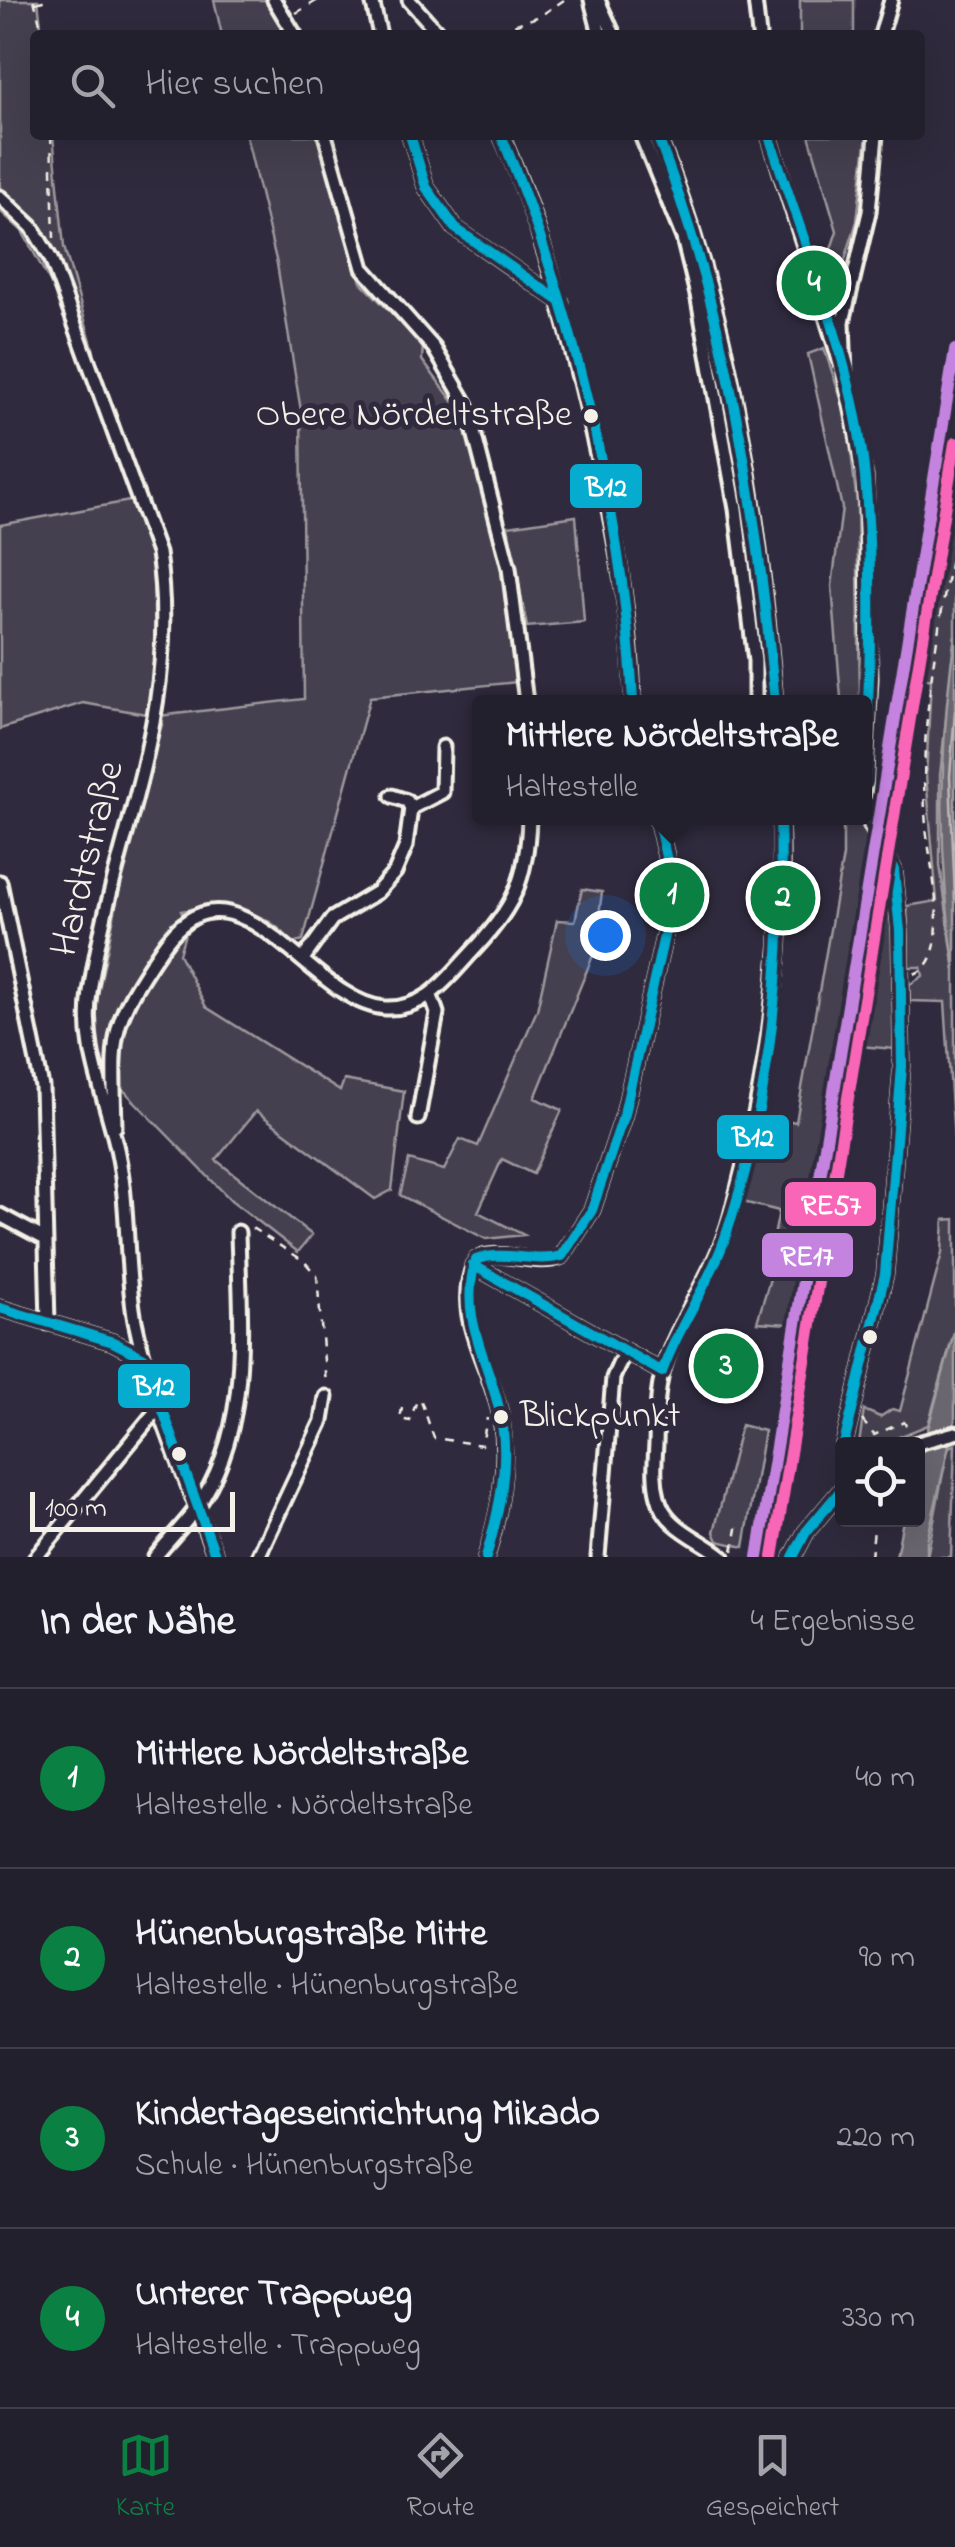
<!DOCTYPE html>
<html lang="de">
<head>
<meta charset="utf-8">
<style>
  :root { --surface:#23202e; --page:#2f2d3a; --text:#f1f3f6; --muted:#a3a3aa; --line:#403e4a; --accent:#0b8043 }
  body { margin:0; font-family:"Indie Flower",sans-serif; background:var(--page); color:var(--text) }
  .controls { position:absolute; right:30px; bottom:30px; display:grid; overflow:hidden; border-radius:10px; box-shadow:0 10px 40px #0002 }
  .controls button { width:90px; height:90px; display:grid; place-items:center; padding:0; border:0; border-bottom:2px solid var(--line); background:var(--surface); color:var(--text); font:50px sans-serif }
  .scale { position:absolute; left:30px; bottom:25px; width:205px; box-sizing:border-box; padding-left:10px; border:5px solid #f4f1e8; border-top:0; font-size:28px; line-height:35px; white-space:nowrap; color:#f4f1e8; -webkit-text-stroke:8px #2f2a3d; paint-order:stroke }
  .you { position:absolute; left:605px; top:935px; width:35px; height:35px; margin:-25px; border:8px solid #fff; border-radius:50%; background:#1a73e8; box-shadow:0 0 0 15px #1a73e833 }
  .badge { display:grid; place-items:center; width:65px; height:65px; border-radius:50%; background:var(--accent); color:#fff; font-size:32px; font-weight:700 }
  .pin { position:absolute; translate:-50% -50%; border:5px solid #fff; box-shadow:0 2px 10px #0006 }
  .popup { position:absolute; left:472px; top:695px; width:400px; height:130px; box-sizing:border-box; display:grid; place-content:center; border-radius:10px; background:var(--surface); filter:drop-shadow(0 2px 8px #0005); font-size:32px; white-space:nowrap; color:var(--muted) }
  .popup b { font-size:38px; color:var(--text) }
  .popup::after { content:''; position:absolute; left:50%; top:100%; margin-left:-20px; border:20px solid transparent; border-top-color:var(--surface) }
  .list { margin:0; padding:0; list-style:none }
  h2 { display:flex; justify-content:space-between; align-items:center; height:130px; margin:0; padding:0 40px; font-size:42px }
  h2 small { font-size:32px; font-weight:400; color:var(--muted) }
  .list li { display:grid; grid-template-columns:65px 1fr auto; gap:30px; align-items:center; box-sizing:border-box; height:180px; padding:0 40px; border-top:2px solid var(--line) }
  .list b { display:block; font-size:38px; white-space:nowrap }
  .list p { margin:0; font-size:32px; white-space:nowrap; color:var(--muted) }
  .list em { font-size:32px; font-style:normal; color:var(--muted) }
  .icon { flex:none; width:55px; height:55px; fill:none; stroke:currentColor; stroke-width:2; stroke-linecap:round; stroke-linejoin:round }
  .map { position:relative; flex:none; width:955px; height:1557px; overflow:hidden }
  .search { position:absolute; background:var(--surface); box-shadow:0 10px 40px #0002; left:30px; right:30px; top:30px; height:110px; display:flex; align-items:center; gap:25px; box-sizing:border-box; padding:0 35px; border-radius:10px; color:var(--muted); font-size:38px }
  .sheet { height:850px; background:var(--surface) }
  nav { display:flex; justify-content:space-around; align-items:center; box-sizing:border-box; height:140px; border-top:2px solid var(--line); background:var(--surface); font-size:28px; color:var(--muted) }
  nav a { display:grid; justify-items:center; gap:5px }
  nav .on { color:var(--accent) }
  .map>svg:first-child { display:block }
  .green { fill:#454050; stroke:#9c989c; stroke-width:2.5 }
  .water { fill:#6a6670; stroke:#a19ea0; stroke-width:2.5 }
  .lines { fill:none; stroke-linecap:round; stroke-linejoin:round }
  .shore { stroke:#bdb9b8; stroke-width:2.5 }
  .street-casing { stroke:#f4f1e8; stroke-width:19 }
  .path { stroke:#f4f1e8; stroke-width:2.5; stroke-dasharray:8 8; stroke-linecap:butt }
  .street { stroke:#2f2a3d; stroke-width:11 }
  .bus-1-casing { stroke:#2f2a3d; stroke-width:18 }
  .bus-1 { stroke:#06acd0; stroke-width:10 }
  .rail-1-casing { stroke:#2f2a3d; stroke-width:20 }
  .rail-2-casing { stroke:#2f2a3d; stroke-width:20 }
  .rail-1 { stroke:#c483df; stroke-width:12 }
  .rail-2 { stroke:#fa66b7; stroke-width:12 }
  .bus-dot { fill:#f4f1e8; stroke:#2f2a3d; stroke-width:4 }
  .labels { text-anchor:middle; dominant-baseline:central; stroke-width:10; stroke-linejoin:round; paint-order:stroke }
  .bus-label { font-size:38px; fill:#f4f1e8; stroke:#2f2a3d; text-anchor:end }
  .street-label { font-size:40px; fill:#f4f1e8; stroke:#2f2a3d }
  .line-badge { stroke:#2f2a3d; stroke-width:4 }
  .badge-label { font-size:28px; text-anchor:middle; font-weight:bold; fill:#fff }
</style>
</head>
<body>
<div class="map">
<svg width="955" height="1557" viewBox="0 0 955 1557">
  <rect width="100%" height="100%" fill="#2f2a3d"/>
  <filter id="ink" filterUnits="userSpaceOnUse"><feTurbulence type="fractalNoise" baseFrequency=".01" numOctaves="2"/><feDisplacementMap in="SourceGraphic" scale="20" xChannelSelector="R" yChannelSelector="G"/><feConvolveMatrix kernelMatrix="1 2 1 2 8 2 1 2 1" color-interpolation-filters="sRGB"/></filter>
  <g filter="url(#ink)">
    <path class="green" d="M0 0H38L42 35H35V135H53L64 247 152 553 158 716 304 699 301 411 277 264 246 135H319L361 282 423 345 422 360 462 413 498 550 518 682 370 697 303 940 293 943C264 907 224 903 181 911L188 924 179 954 206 1007 340 1091 344 1080 404 1091 392 1190 375 1199 256 1111 216 1160 312 1235 298 1252 231 1200 100 1066 96 1004 127 854 163 721 157 716 83 703 0 729V525L135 500 62 304 22 231 0 211Z
      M214 0H269L291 35H222Z
      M800 0H854V35H800Z
      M809 135H867L857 221 836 289 822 276 837 231Z
      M824 348 847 416 857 504 860 698H841L832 586 842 508 808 354Z
      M955 446V635L940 775V865L955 970V1155L945 1002 910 1001 909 985 923 976 921 967H909L907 906 937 901 926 776 931 680 916 675Z
      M576 516 584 622 527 627 508 526Z
      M843 818H860L869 840 789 1324 757 1322 774 1265 769 1262 779 1211 739 1201 758 1115 796 1122 843 856Z
      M887 880 896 969 895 1049 859 1046Z
      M582 889 602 892 594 953 535 1098 562 1110 533 1174 502 1159 478 1212 524 1235 486 1239 400 1195 409 1160 444 1170 460 1139 478 1146 537 1010 557 920 575 921Z
      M955 1219V1329L928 1425 882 1444H859L864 1410 880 1417 892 1409 900 1411 942 1253 944 1220Z
      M741 1425 764 1431 744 1547 718 1541 714 1532Z
      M955 1445 951 1557H927L948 1447Z"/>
    <path class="water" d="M955 635V970C937 856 939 749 955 635Z
      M955 1329V1420L927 1541V1557H896L903 1520H918V1466Z"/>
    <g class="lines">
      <path class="shore" d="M955 711 950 776 955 899"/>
      <g class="street-casing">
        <path id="street" d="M274 0 295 35
          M372 0 380 35
          M409 0 440 35
          M591 0 600 35
          M598 0 614 35
          M755 0 759 35
          M881 35 891 0
          M325 135 363 268 434 348 467 405 509 568 526 702
          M410 135 426 187 455 228 561 302
          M501 135C540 222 563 310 585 403 609 503 630 599 633 702
          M641 135 683 238 698 299 736 509 755 661V702
          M657 135C731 308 759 515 775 702
          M769 135 840 361
          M0 197 32 227 51 259 158 553C182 715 112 839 90 992 82 1045 103 1090 115 1140 130 1199 124 1261 135 1321 151 1401 187 1480 216 1557
          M864 791 870 679 867 519 865 476 845 375 843 322 869 212 876 135
          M392 796 407 801 411 808
          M0 882 42 1087 48 1323
          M303 959 332 919 377 892 395 872 406 846 411 808 442 792 443 747
          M418 1118 437 1013 431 996
          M115 1127C113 1035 107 1028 161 949 235 840 309 1003 385 1008 425 1010 446 980 471 953 514 908 527 880 529 818
          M0 1215 45 1239
          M473 1265 662 1372
          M0 1308 113 1342 144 1358
          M844 1444 885 1274 902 1067 900 931 894 870 865 814 864 795
          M914 1444 955 1433
          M36 1557 161 1405
          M155 1557C168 1541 183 1526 195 1510 253 1430 240 1323 238 1232
          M258 1557 322 1421 326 1397
          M486 1557C500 1510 509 1466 501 1418 491 1363 450 1316 476 1260 500 1246 534 1268 562 1256L592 1210 624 1114 669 914 672 882 657 818
          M598 1557 613 1378 624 1353
          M723 1557C700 1538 665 1528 658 1497 653 1479 655 1462 656 1444 657 1416 656 1388 666 1361 683 1311 717 1269 731 1216 766 1085 787 952 780 818
          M793 1557 806 1532 842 1489"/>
      </g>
      <path class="path" d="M34 0 43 35
        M36 3 46 0
        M296 13 318 0
        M484 35 540 16 564 0
        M51 135 54 238
        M914 974C955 959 929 863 926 826 918 726 938 634 955 536
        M252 1228 304 1261 317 1276 326 1385
        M402 1408 400 1419 410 1421 417 1400 421 1401 434 1438 482 1445 487 1418
        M862 1420 874 1435 904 1422 910 1433
        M733 1551 738 1523
        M871 1557 875 1520"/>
      <use href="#street" class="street"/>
      <g class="bus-1-casing">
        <path id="bus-1" d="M410 135 426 187 455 228 561 302
          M501 135C573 305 624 518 633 702
          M657 135C728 318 757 507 775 702
          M769 135C803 243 855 365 865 478 874 578 870 681 864 782
          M473 1265 662 1372C678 1326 708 1287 724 1241 771 1106 784 960 780 818
          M0 1308 113 1342 144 1358 216 1557
          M844 1444 885 1274 902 1067 900 931 894 870 864 804
          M486 1557C499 1512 510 1465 501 1418 491 1362 457 1319 476 1260 504 1249 533 1264 562 1256L592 1210 624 1114 669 914 672 882 657 818
          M793 1557 806 1532 842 1489"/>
      </g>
      <use href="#bus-1" class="bus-1"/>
      <g class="rail-1-casing">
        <path id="rail-1" d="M758 1557 955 350"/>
      </g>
      <g class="rail-2-casing">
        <path id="rail-2" d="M773 1557 955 443"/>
      </g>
      <use href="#rail-1" class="rail-1"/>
      <use href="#rail-2" class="rail-2"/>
    </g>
  </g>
  <g class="bus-dot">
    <circle cx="591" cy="416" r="9"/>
    <circle cx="870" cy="1337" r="9"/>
    <circle cx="501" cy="1417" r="9"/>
    <circle cx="179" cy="1454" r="9"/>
  </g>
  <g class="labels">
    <g class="bus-label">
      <text x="572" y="416">Obere Nördeltstraße</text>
      <text x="520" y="1417" text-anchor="start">Blickpunkt</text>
    </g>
    <g class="street-label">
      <text transform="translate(89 859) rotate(-76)">Hardtstraße</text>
    </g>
  </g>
  <g class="line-badge">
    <rect x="568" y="462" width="76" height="48" rx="10" fill="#06acd0"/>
    <rect x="715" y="1113" width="76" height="48" rx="10" fill="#06acd0"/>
    <rect x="783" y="1180" width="95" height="48" rx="10" fill="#fa66b7"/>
    <rect x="760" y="1231" width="95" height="48" rx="10" fill="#c483df"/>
    <rect x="116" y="1362" width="76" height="48" rx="10" fill="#06acd0"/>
  </g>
  <g class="badge-label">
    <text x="606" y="496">B12</text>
    <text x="753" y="1146">B12</text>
    <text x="831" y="1214">RE57</text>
    <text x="807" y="1265">RE17</text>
    <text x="154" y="1395">B12</text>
  </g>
</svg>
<div class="controls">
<button><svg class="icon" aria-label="locate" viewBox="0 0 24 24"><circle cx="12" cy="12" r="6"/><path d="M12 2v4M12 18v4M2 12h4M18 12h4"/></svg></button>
</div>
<div class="scale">100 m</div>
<div class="you"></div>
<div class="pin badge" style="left:672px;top:895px">1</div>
<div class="popup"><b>Mittlere Nördeltstraße</b>Haltestelle</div>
<div class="pin badge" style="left:783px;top:898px">2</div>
<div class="pin badge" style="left:726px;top:1366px">3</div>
<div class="pin badge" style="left:814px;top:283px">4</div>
<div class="search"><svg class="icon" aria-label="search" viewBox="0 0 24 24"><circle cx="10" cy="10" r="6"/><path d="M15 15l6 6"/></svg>Hier suchen</div>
</div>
<section class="sheet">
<h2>In der Nähe<small>4 Ergebnisse</small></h2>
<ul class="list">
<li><span class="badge">1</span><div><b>Mittlere Nördeltstraße</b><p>Haltestelle · Nördeltstraße</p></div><em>40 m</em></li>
<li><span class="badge">2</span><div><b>Hünenburgstraße Mitte</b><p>Haltestelle · Hünenburgstraße</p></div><em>90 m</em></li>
<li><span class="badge">3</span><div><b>Kindertageseinrichtung Mikado</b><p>Schule · Hünenburgstraße</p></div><em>220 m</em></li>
<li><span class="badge">4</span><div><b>Unterer Trappweg</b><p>Haltestelle · Trappweg</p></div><em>330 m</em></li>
</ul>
</section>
<nav>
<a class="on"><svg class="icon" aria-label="map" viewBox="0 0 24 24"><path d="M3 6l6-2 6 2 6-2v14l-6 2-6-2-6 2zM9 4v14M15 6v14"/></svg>Karte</a>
<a><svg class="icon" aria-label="directions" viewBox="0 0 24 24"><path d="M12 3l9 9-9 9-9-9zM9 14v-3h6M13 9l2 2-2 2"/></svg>Route</a>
<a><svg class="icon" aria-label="saved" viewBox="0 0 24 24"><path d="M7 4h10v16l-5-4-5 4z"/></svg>Gespeichert</a>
</nav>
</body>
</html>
